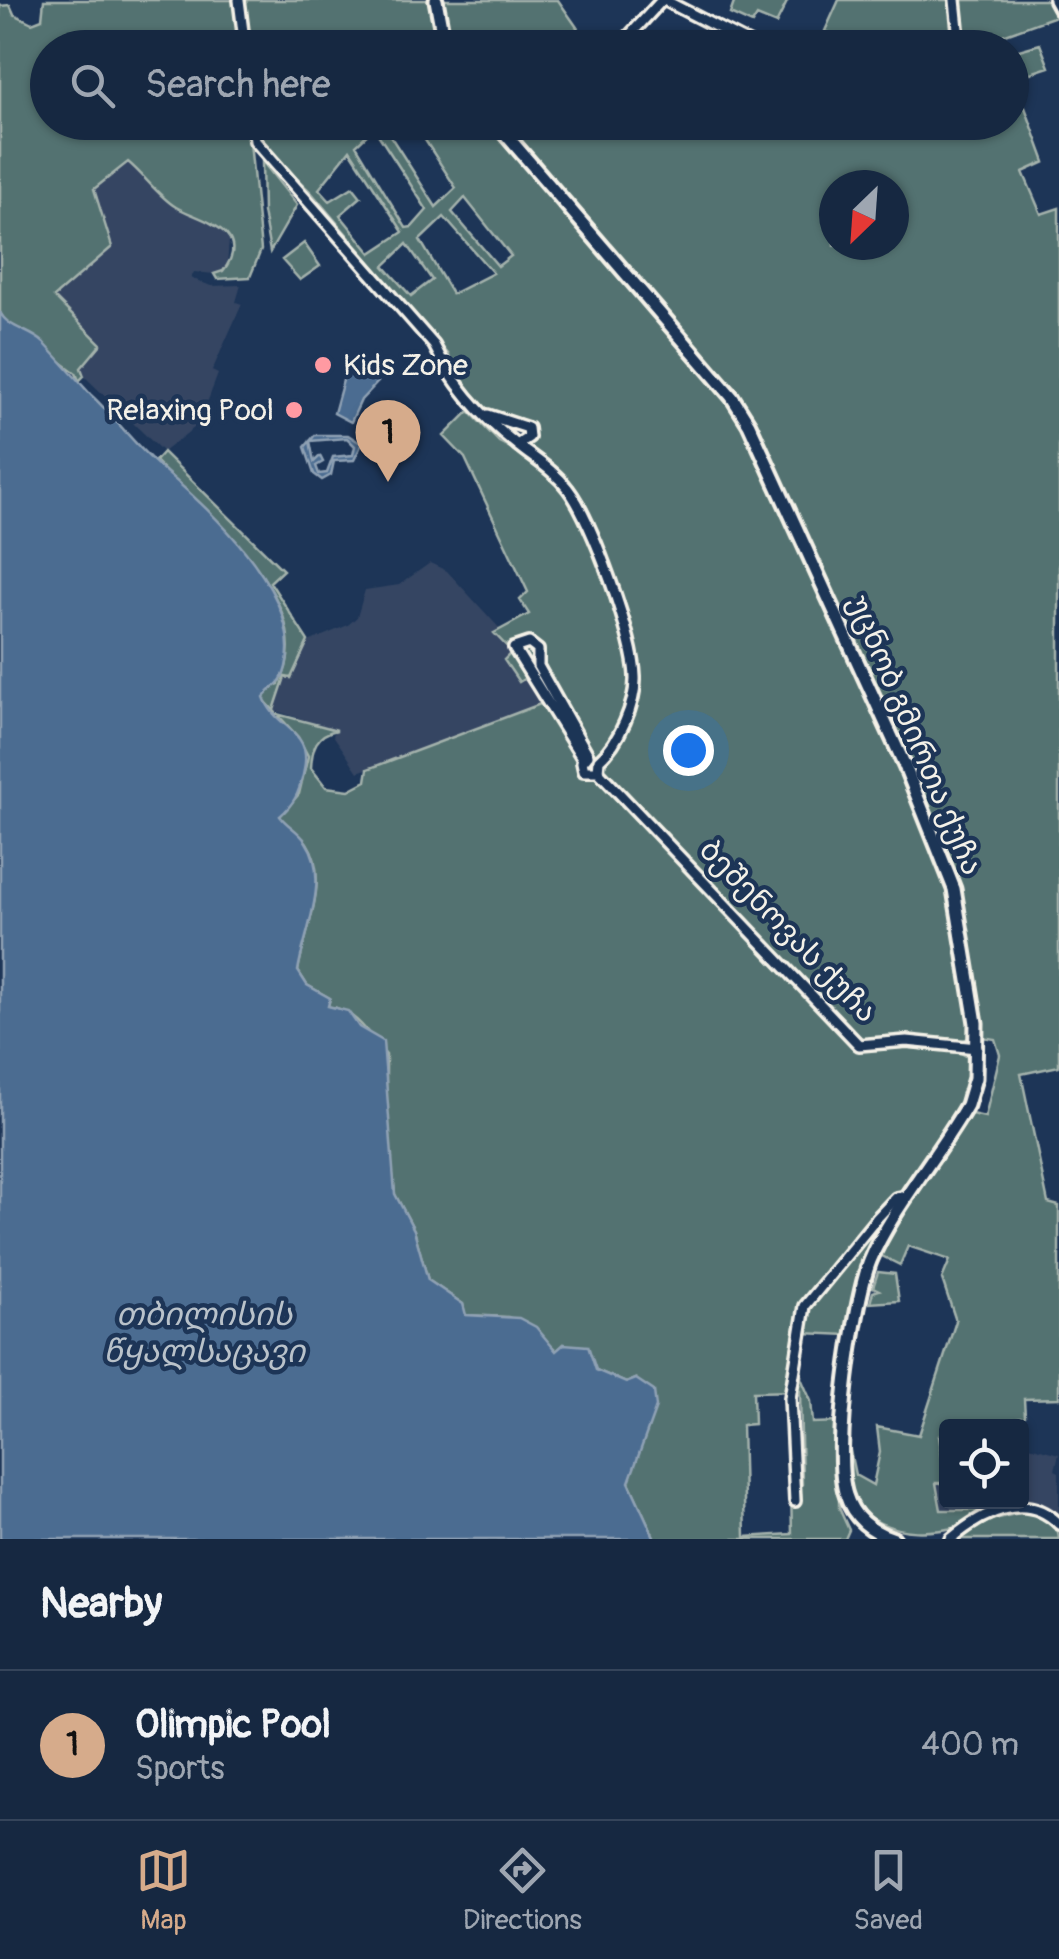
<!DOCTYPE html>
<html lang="en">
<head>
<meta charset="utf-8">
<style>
  :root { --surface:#162841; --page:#1f3048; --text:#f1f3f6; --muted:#9ea6b1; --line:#35445a; --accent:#d6ab8b }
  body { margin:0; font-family:Pangolin,"Noto Sans Georgian",sans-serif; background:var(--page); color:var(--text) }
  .controls { position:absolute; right:30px; bottom:30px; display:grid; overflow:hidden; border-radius:10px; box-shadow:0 2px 8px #0004 }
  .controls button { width:90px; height:90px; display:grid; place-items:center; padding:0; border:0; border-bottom:2px solid var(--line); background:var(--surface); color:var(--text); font:50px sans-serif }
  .compass { position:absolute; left:819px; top:170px; width:90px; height:90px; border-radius:50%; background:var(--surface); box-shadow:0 2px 8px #0004; rotate:205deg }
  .you { position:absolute; left:688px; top:750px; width:35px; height:35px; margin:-25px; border:8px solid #fff; border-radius:50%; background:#1a73e8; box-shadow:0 0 0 15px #1a73e833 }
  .badge { display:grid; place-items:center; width:65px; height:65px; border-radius:50%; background:var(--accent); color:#111; font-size:32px; font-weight:700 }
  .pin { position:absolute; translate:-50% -82px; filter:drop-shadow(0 2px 5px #0008) }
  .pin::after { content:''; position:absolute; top:52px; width:35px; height:30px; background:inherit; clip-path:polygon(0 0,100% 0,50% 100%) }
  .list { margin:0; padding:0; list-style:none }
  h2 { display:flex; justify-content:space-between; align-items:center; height:130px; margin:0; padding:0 40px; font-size:42px }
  h2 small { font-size:32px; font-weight:400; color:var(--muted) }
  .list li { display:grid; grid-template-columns:65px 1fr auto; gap:30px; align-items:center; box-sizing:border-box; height:150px; padding:0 40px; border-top:2px solid var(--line) }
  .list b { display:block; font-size:38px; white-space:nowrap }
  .list p { margin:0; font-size:32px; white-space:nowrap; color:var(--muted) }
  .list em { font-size:32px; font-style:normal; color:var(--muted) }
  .icon { flex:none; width:55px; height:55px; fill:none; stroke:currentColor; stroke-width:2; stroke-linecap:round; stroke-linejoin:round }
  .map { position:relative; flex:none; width:1059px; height:1539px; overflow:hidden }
  .search { position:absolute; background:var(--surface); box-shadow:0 2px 8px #0004; left:30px; right:30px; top:30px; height:110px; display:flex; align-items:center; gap:25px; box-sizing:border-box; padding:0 35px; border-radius:55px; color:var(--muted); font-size:38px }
  .sheet { height:280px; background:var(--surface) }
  nav { display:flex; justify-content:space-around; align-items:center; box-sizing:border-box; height:140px; border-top:2px solid var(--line); background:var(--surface); font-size:28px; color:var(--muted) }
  nav a { display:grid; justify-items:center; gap:5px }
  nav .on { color:var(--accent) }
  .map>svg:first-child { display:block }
  .built { fill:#344562 }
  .green { fill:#537271; stroke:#a4b2ac; stroke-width:2.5; fill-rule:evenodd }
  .water { fill:#4b6c91; stroke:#8fa1b4; stroke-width:2.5; fill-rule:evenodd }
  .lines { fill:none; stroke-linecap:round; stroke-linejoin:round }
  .minor-casing { stroke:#f4f1e8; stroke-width:16 }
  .major-casing { stroke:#f4f1e8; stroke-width:19 }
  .minor { stroke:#1d3557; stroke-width:9 }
  .major { stroke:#1d3557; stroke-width:11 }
  .poi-dot { fill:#ff9aa2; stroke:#1d3557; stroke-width:4 }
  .labels { text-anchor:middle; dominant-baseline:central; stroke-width:9; stroke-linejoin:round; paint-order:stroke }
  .poi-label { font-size:30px; fill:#f4f1e8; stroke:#1d3557; text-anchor:start }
  .street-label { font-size:30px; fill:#f4f1e8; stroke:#1d3557 }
  .water-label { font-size:32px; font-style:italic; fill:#b9c2ca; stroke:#1d3557 }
</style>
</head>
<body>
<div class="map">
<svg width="1059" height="1539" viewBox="0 0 1059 1539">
  <rect width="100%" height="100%" fill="#1d3557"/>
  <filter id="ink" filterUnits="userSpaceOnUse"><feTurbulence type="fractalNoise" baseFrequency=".01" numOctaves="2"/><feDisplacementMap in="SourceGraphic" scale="20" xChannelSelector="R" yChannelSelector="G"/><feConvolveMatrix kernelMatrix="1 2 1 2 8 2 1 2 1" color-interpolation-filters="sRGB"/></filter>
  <g filter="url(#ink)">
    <path class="built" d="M129 162 176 207 213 220 229 240 227 267 214 274 194 272 191 278 211 286 241 285 236 302 242 304 212 371 218 374 199 424 163 452 84 376 81 368 100 344 54 297 68 283 94 189Z
      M430 563 447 571 503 632 495 633 512 653 504 661 527 677 543 703 358 772 333 735 336 730 273 710 286 676 291 677 306 643 348 625 357 617 365 590 399 585Z
      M1022 1444 1059 1454 1055 1470 1059 1472V1531L1057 1525 1016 1511 991 1520 982 1510H941L936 1482 946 1483V1502H1022Z"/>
    <path class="green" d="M44 0H235L240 47 48 48V122L248 123 261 250 250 277 217 279 214 274 223 271C255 230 198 220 176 207 158 196 144 175 128 162L94 189 112 247 54 297 101 344 81 368 84 376 79 381 76 373 4 320 0 312V6L10 5 14 14 32 23 42 19Z
      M245 0H431L436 47H251Z
      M441 0H558L583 36 573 47H451Z
      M735 0H788L776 24 757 16 752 24 730 14Z
      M839 0H952L958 47 842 48 845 41 825 31Z
      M958 0H1048L1056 16 1000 36 1004 47H964Z
      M1040 44 1049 67 1015 78 1012 52Z
      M1012 84 1018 88 1045 162 1023 172 1041 214 1059 208V1066L1021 1074 1048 1203 1059 1206V1398L1024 1399 1025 1416 988 1426H946V1436H939L946 1483H936L941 1510H982L986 1514C947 1539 882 1539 854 1503 844 1485 847 1461 848 1441L855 1475 873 1485 880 1452 877 1427 919 1435 956 1321 942 1279 950 1260 908 1246 900 1265 876 1253 971 1114 985 1117 1000 1055 995 1039 982 1037 960 888 931 809 755 421 499 123 902 122 910 127 918 122H1012ZM834 185H894V245H834Z
      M259 123H382L436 207 456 188 414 123H488L734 407 925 823 950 890 973 1035 959 1043 958 1051 974 1061C955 1150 870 1222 812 1290V1294L895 1204C874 1246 850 1287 848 1335L803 1333 801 1378 811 1401 813 1423 840 1422 839 1508 849 1530 845 1539H655L629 1482 636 1379 626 1383 596 1370 573 1347 564 1344 557 1351 529 1325 508 1317 465 1315 463 1304 428 1280 414 1230 395 1194 386 1111V1055C370 1035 354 1009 328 1006L330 998 307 985 298 971C304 932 331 879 307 843 299 830 285 830 280 816L299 794 308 756 298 737 257 692 279 684C324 604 201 509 155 461L163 452 283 570 270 582 308 641 291 678 285 677 273 713 337 730C316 734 312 748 311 768L326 787 349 790 366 781 368 769 543 703 527 677 519 682 504 660 512 652 494 633 529 614 520 600 528 592 465 458 444 436 469 411 499 442 519 452 528 447 534 435C530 413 505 418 489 411 470 402 450 373 449 355L311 192 273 156 264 143ZM374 128 427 210 412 227 406 228 356 145ZM350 150 403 232 371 253 340 215 361 197 353 187 330 201 319 189ZM465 198 511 256 498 266 452 212ZM444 217 493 273 452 294 420 240ZM407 244 432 280 411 296 384 266ZM800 1391 802 1484 791 1488 792 1534 745 1537 742 1425 754 1424 753 1392Z
      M262 161 297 205 270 252 263 212Z
      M304 243 320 266 300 280 282 260Z
      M878 1272 895 1274 899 1301 870 1303 873 1292 879 1290 873 1287Z
      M1031 1510 1057 1525 1059 1539H957L991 1520Z"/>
    <path class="water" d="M0 312C7 328 31 330 44 343 60 360 75 377 91 395 115 417 135 446 160 467 209 508 303 594 286 667 283 683 273 686 264 697 276 731 315 728 303 775 299 793 294 804 280 816 287 826 298 830 306 842 331 879 304 932 298 971L307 985 330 998 328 1006 348 1011 359 1027 383 1041 395 1194 414 1230 428 1280 463 1304 466 1315 519 1318 536 1327 556 1351 564 1344 588 1346 596 1370 626 1383 636 1379 654 1391 656 1407 629 1482 655 1539H0Z
      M347 366 366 369 378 382 361 400 351 422 334 413Z
      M315 435H348L362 444 354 460 334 461 331 475 322 480 314 474 305 447ZM347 438 355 446 353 455 333 457 327 473 319 474 316 466 323 462 320 456 314 462 310 441Z"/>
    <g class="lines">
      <g class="minor-casing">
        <path id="minor" d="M239 0 245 48
          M664 0 758 48
          M955 0 960 48
          M1054 0 1059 9
          M618 48 662 0
          M253 122 255 141 434 345C453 385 482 417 516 444 534 459 554 470 568 489 592 520 634 638 635 677 636 703 619 743 599 760L598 771
          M488 415 528 428 529 437 517 445
          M587 756 582 762 584 771H598
          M583 759 514 648 529 643 538 650V666L588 755
          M598 771 859 1045 907 1041 977 1048
          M795 1501 790 1398 805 1306 877 1218 896 1198 907 1196
          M951 1539C983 1512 1026 1490 1059 1524"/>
      </g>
      <g class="major-casing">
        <path id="major" d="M436 0 445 48
          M495 122 732 397 749 424 905 766 954 889 976 1023 975 1078 967 1105C939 1154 890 1212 870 1261 854 1302 832 1454 846 1495 853 1518 872 1532 894 1539"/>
      </g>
      <use href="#minor" class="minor"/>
      <use href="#major" class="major"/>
    </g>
  </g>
  <g class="poi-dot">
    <circle cx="323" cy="365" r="10"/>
    <circle cx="294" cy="410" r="10"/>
  </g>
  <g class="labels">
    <g class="poi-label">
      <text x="343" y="365">Kids Zone</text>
      <text x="274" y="410" text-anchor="end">Relaxing Pool</text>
    </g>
    <g class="street-label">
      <text transform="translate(915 735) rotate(67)">უცნობ გმირთა ქუჩა</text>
      <text transform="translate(788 931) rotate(46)">ბეშენოვას ქუჩა</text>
    </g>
    <g class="water-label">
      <text x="204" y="1315">თბილისის<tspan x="204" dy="37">წყალსაცავი</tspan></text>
    </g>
  </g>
</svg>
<div class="controls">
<button><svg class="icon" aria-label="locate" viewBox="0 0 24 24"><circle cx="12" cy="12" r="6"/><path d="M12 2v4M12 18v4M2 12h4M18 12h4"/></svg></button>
</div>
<svg class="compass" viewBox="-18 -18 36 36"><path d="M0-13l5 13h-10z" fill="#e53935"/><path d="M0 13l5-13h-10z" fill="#9ea6b1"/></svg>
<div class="you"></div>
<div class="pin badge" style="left:388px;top:482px">1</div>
<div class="search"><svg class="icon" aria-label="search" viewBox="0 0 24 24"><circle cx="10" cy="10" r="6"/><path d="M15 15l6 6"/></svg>Search here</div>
</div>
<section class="sheet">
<h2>Nearby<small></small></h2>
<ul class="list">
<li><span class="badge">1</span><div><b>Olimpic Pool</b><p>Sports</p></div><em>400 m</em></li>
</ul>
</section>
<nav>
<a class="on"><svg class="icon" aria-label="map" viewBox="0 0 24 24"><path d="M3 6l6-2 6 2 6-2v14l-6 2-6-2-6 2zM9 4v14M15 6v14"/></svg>Map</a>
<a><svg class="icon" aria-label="directions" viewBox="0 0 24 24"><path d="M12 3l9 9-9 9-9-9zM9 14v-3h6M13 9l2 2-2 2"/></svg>Directions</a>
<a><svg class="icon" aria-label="saved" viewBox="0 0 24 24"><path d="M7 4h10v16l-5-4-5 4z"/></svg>Saved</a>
</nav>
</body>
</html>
